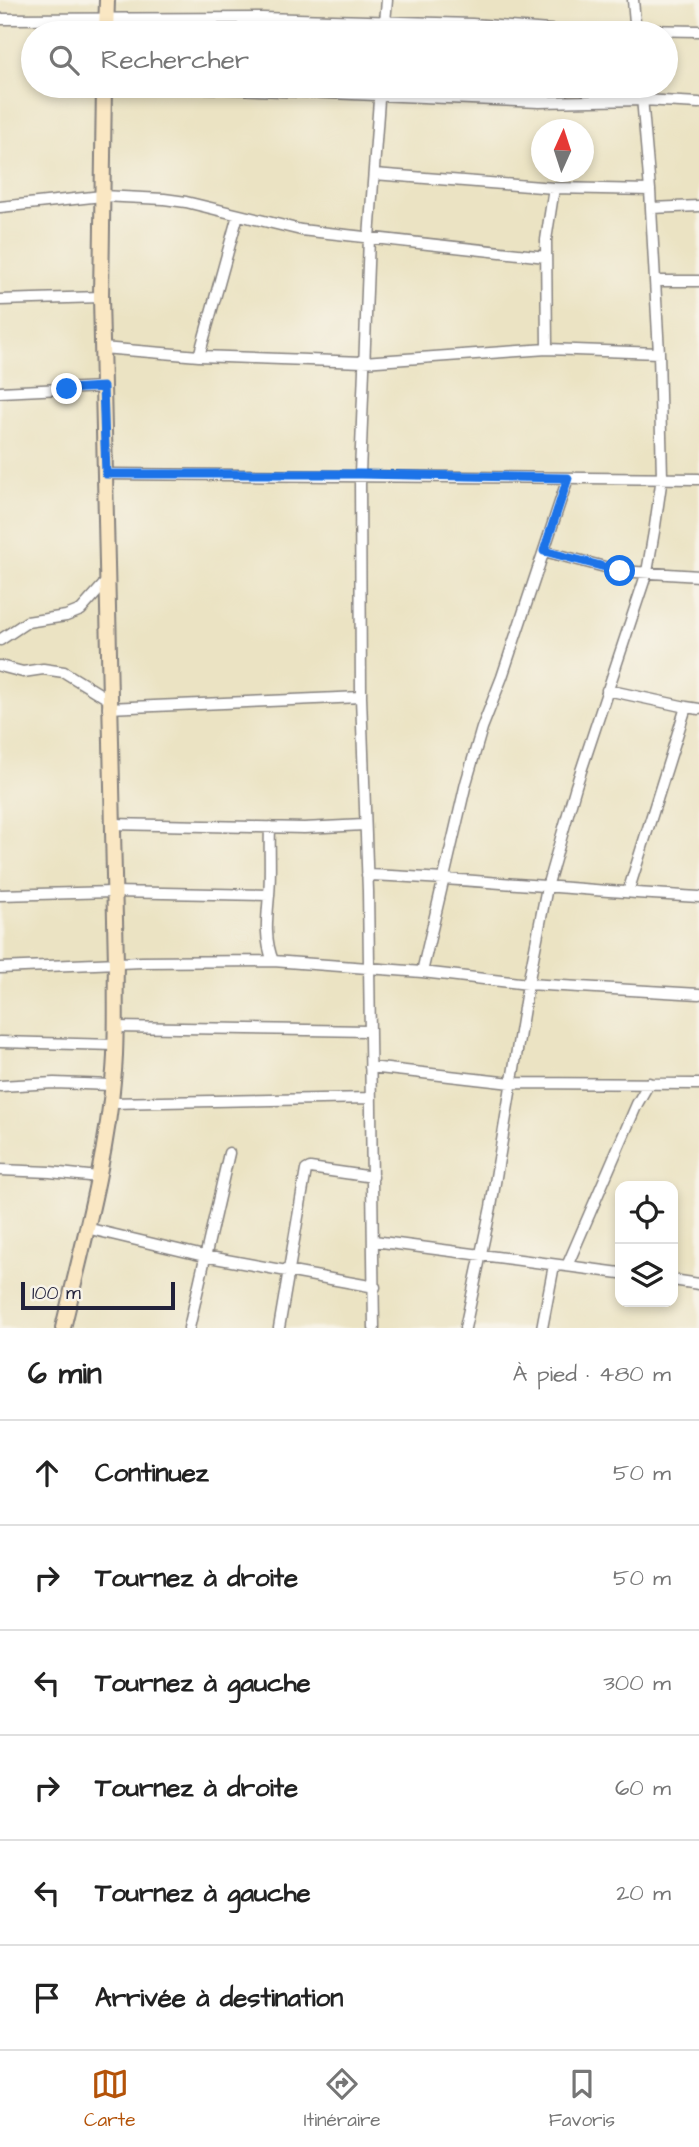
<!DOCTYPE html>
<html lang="fr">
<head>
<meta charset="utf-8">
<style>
  :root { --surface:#fff; --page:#f6f6f6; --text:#222; --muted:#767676; --line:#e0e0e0; --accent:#b45309 }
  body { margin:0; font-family:"Architects Daughter",sans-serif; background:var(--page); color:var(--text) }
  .controls { position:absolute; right:21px; bottom:21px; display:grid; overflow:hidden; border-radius:14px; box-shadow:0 4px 10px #0003 }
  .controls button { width:63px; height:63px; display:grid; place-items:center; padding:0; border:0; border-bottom:2px solid var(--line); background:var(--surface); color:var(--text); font:35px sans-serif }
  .compass { position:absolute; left:531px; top:119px; width:63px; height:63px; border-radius:50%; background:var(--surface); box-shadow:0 4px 10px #0003; rotate:3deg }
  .scale { position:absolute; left:21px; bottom:18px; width:154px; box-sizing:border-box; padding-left:7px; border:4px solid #22223b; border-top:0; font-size:19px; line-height:24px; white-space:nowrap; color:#22223b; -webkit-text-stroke:5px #f7f3e8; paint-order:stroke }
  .stop { position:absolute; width:21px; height:21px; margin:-16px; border:5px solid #1a73e8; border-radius:50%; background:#fff }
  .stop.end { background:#1a73e8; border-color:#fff; box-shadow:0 2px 7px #0008 }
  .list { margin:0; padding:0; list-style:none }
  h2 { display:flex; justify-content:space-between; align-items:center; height:91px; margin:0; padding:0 28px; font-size:30px }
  h2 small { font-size:23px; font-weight:400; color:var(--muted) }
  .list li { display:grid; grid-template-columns:46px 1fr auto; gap:21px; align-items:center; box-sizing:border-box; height:105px; padding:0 28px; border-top:2px solid var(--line) }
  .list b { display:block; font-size:26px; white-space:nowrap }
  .list em { font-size:23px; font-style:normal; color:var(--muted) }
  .icon { flex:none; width:38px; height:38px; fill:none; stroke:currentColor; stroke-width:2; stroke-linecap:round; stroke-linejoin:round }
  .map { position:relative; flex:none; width:699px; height:1328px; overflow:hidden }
  .search { position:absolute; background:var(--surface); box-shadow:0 4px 10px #0003; left:21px; right:21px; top:21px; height:77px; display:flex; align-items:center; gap:18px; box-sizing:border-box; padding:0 24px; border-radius:38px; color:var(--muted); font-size:26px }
  .sheet { height:721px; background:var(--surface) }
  nav { display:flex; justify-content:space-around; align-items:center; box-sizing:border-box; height:98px; border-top:2px solid var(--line); background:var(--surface); font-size:19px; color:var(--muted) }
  nav a { display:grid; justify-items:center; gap:4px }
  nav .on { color:var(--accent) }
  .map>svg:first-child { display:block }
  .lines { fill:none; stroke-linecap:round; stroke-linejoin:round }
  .street-casing { stroke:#86827f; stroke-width:13 }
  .secondary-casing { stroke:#86827f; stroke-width:18 }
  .street { stroke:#fff; stroke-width:10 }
  .secondary { stroke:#fae7c3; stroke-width:14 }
  .route { stroke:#1a73e8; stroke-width:9 }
</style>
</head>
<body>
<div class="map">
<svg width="699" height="1328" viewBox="0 0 699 1328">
  <rect width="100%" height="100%" fill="#f7f3e8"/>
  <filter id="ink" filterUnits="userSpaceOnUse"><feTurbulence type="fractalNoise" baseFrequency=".0143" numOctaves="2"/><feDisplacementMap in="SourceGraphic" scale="14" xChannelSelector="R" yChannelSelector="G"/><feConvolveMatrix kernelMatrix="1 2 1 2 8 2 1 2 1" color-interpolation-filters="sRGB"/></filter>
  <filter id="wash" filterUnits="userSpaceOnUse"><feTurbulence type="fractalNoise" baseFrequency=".00686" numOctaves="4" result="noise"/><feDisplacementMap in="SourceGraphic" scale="28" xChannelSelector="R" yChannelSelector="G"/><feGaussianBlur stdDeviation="1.57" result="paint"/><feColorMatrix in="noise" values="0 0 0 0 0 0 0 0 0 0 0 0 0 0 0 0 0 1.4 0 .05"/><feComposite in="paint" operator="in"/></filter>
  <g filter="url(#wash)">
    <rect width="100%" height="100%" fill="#ebe3c3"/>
  </g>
  <g filter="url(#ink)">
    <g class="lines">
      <g class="street-casing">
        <path id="street" d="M633 0 636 33
          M0 19 262 18 472 24 589 33
          M384 33 387 0
          M630 33 636 30 699 31
          M165 86 539 102 643 100 699 103
          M374 174 554 188 650 190
          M0 207 102 196 164 199 186 202 301 230 546 257
          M651 208 699 206
          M655 281H699
          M0 300 101 297
          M102 348 199 356 363 362 547 349 659 353
          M547 349 546 240 554 188
          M199 356 238 215
          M0 392 103 387
          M106 474 699 479
          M544 551 620 571 699 576
          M0 640 27 622 66 616 81 610 106 582
          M0 666 23 672 43 669 64 672 108 699
          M607 690 686 707
          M108 708 361 697
          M111 824 304 828 364 825
          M270 827C269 850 271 873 269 895 267 918 264 939 273 961
          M367 875C478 879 588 891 699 897
          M628 892 686 707 699 709
          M0 895 113 892 269 895
          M0 968 142 962 273 961 422 972 528 984 699 994
          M422 972 466 783 482 728 502 677 568 478
          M115 1027 368 1031
          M0 1042 115 1045
          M370 1067 511 1083 699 1084
          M0 1086 54 1083 112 1085
          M110 1103 371 1098
          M0 1170 50 1172 98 1177
          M86 1228 204 1256 375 1287
          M374 1241 620 1273
          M567 1266 637 1104 649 1083
          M673 1280 699 1284
          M189 1328 229 1153
          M279 1328 306 1170 310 1168 373 1177
          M374 1328 368 891 361 697 360 474 369 238 380 86
          M465 1328 491 1207 528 984 547 887 576 786 647 572 655 526 662 477 659 353 650 190 641 86
          M542 1328 554 1265"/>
      </g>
      <g class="secondary-casing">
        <path id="secondary" d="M106 33 107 0
          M63 1328C83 1244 107 1158 114 1071 117 1036 115 1000 116 964L101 297 104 86"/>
      </g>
      <use href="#street" class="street"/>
      <use href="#secondary" class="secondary"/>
    </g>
  </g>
  <g class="lines" filter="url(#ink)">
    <path class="route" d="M67 389 103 387 106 474H360L568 478 544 551 620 571"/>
  </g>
</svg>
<div class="controls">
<button><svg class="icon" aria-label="locate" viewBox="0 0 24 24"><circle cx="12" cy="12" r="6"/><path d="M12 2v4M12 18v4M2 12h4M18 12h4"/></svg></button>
<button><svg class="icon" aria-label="layers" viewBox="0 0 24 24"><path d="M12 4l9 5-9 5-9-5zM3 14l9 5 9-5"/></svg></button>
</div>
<svg class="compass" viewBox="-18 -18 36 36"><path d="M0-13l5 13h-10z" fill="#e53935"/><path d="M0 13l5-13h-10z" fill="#767676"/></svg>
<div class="scale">100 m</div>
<div class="stop" style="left:620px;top:571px"></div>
<div class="stop end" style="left:67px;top:389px"></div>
<div class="search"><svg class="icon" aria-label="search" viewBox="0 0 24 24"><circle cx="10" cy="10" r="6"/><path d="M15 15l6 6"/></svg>Rechercher</div>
</div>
<section class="sheet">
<h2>6 min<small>À pied · 480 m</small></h2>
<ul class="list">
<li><svg class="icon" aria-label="ahead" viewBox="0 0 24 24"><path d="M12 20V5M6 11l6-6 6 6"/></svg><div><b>Continuez</b></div><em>50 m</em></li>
<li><svg class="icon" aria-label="right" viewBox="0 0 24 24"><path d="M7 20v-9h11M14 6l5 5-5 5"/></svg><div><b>Tournez à droite</b></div><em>50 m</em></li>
<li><svg class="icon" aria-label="left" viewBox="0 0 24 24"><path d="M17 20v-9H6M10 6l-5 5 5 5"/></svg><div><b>Tournez à gauche</b></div><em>300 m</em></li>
<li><svg class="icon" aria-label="right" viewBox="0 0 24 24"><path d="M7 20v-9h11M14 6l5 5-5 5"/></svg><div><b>Tournez à droite</b></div><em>60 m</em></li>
<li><svg class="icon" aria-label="left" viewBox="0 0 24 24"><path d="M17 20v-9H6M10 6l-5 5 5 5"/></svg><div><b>Tournez à gauche</b></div><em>20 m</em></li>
<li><svg class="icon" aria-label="arrive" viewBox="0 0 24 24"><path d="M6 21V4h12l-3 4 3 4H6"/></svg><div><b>Arrivée à destination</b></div></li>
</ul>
</section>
<nav>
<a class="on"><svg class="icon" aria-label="map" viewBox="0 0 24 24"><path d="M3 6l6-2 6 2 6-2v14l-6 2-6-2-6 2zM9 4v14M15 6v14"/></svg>Carte</a>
<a><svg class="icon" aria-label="directions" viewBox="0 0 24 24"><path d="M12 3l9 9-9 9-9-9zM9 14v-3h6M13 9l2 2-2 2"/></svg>Itinéraire</a>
<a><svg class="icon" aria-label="saved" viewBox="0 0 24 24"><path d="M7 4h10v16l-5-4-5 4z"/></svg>Favoris</a>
</nav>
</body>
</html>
